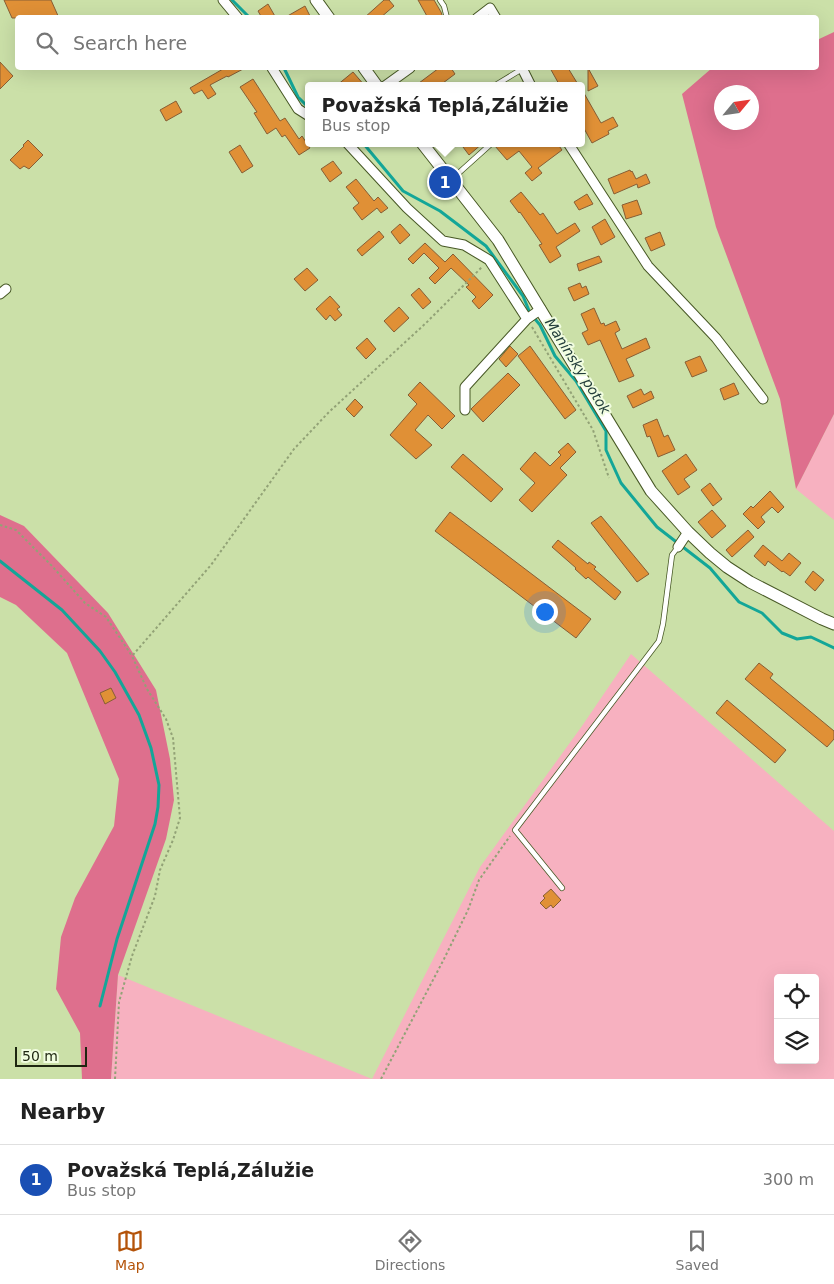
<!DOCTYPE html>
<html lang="en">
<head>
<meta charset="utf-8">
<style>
  :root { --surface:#fff; --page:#f6f6f6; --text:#222; --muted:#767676; --line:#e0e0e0; --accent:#b45309 }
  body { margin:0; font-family:"DejaVu Sans",sans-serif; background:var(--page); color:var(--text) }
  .controls { position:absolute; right:15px; bottom:15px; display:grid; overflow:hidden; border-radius:5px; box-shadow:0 5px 20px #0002 }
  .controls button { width:45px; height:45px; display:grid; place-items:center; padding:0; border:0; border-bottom:1px solid var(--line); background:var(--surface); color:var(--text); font:25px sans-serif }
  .compass { position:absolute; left:714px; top:85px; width:45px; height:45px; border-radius:50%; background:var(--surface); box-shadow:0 5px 20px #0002; rotate:61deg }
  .scale { position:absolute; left:15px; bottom:12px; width:72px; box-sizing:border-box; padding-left:5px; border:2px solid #1e2610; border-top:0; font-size:14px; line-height:18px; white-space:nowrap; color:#1e2610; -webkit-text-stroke:4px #f1fde0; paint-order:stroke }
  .you { position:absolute; left:544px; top:611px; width:18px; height:18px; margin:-12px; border:4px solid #fff; border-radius:50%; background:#1a73e8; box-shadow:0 0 0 8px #1a73e833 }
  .badge { display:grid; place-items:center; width:32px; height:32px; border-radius:50%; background:var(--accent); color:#fff; font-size:16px; font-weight:700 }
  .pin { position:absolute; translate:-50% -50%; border:2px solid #fff; box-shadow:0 1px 5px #0006 }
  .popup { position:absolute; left:305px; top:82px; width:280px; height:65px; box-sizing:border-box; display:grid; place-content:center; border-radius:5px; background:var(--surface); filter:drop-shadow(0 1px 4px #0005); font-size:16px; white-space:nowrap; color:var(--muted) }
  .popup b { font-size:19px; color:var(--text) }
  .popup::after { content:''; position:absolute; left:50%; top:100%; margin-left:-10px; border:10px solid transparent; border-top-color:var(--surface) }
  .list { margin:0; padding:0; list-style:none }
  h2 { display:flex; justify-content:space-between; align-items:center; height:65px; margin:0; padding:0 20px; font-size:21px }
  h2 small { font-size:16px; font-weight:400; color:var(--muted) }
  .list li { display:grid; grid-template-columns:32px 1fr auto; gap:15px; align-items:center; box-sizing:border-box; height:70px; padding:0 20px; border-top:1px solid var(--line) }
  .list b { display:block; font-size:19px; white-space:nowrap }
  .list p { margin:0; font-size:16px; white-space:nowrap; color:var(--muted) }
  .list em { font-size:16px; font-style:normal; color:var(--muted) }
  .icon { flex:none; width:28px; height:28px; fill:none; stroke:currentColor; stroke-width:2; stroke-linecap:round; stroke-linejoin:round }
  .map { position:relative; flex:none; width:834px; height:1079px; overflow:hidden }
  .search { position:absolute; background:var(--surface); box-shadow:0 5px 20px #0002; left:15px; right:15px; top:15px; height:55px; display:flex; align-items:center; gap:12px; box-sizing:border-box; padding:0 18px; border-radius:5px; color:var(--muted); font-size:19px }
  .sheet { height:135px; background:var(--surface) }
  nav { display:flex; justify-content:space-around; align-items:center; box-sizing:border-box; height:70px; border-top:1px solid var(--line); background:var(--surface); font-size:14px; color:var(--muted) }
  nav a { display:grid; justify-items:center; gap:2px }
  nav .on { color:var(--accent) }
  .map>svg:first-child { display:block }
  .green { fill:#f7b1c0; fill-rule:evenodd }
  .forest { fill:#de6f8d; fill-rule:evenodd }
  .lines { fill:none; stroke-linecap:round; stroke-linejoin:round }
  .stream { stroke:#13a698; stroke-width:3 }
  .building { fill:#e09036; stroke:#875e35 }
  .service-casing { stroke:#475825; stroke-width:6 }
  .minor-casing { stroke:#475825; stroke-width:11 }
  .tertiary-casing { stroke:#475825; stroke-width:13 }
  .path { stroke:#92a276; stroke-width:2; stroke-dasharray:2.5 2.5; stroke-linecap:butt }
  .service { stroke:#fff; stroke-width:4.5 }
  .minor { stroke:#fff; stroke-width:9 }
  .tertiary { stroke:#fff; stroke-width:11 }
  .labels { text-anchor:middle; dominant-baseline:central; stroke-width:4; stroke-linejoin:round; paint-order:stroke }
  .water-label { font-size:14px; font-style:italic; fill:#233e3b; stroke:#f1fde0 }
</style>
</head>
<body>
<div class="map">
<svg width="834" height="1079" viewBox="0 0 834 1079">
  <rect width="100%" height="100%" fill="#cbe0a8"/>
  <path class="green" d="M834 414V520L796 489Z
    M631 654 834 831V1079H111L118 975 372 1079 480 867 582 726ZM778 978H815V1060H778Z"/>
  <path class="forest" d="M834 32V414L796 489 780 399 716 227 682 94 712 68H816L817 40ZM722 92H752V122H722Z
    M0 515 24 526 108 613 156 690 170 759 174 800 166 839 118 975 111 1079H82L80 1033 56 989 61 937 75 898 114 826 119 779 67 653 16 605 0 597Z"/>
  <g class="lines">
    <path class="stream" d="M232 0 250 18
      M284 68 298 97 309 108
      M363 143 403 191 440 211 486 246 523 296 530 313 540 325 555 356 576 381 606 431V450L621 483 657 527 710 568 739 602 762 613 782 633 797 639 811 637 834 648
      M0 561 62 610 100 651 115 672 139 715 151 748 159 785 158 807 155 824 117 939 100 1006"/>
  </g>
  <path class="building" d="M4 0H51L59 18H12Z
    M384 0H389L394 6 380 18H364Z
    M418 0H434L441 12 443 18H428Z
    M268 4 276 18H262L258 11Z
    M305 6 311 18H284Z
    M0 62 13 76 0 89Z
    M222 68H245L228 77 227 76 210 85 216 94 208 99 202 90 194 94 190 88 223 69Z
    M439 68H451L455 74 439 86H415Z
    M550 68H568L579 86H560Z
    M588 68 598 86 588 91Z
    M353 72 365 86H336Z
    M253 79 280 121 285 118 299 139 302 136 310 148 299 155 285 135 282 137 276 128 267 134 254 113 257 112 240 87Z
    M581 88 601 123 613 117 618 126 608 131 609 134 592 143 581 123Z
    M176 101 182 112 166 121 160 110Z
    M28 140 43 155 29 169 24 166 20 169 10 160 24 146 23 145Z
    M467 143H483L469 155 463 147Z
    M496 143H557L562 150 538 168 542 173 532 181 525 173 532 167 519 151 507 160 495 146Z
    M240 145 253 166 242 173 229 152Z
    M333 161 342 173 330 182 321 169Z
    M630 170 631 172 632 171 636 179 646 174 650 183 638 188 637 184 614 194 608 179Z
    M356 179 374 201 378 197 388 208 381 213 377 208 362 220 353 208 359 203 346 187Z
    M521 192 540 215 543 213 557 234 575 223 580 231 556 247 561 256 550 263 539 245 542 244 520 212 519 213 510 201Z
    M587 194 593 204 579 210 574 202Z
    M637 200 642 214 626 219 622 205Z
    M605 219 615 237 601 245 592 227Z
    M400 224 410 235 400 244 391 232Z
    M379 231 384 237 362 256 357 250Z
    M660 232 665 245 651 251 645 238Z
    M425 243 445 262 453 254 493 295 479 309 472 301 476 297 466 287 469 285 451 268 435 284 429 278 439 268 424 253 413 264 408 259Z
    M599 256 602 262 579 271 577 264Z
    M307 268 318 280 305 291 294 279Z
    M580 283 582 288 586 286 589 294 574 301 568 288Z
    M419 288 431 302 423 309 411 295Z
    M330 296 340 307 337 309 342 315 335 321 330 315 326 320 316 309Z
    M399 307 409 318 394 332 384 321Z
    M594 308 601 324 604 323 605 326 616 321 620 330 615 333 622 349 646 338 650 348 626 359 634 376 619 382 600 340 588 345 582 333 588 330 581 314Z
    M367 338 376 349 366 359 356 348Z
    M510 346 518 354 506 367 499 359Z
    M530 346 576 410 565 419 518 356Z
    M700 356 707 371 692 377 685 362Z
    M508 373 520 385 483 422 471 409Z
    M420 382 455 416 442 429 428 415 415 430 432 445 416 459 390 435 417 404 408 395Z
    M734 383 739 394 724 400 720 389Z
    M641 389 644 395 651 391 654 398 633 408 627 396Z
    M355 399 363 407 354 417 346 409Z
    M657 419 664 437 668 435 675 450 658 457 650 436 647 437 643 425Z
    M568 443 576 452 560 468 567 475 532 512 519 500 535 483 520 469 535 452 550 466 561 455 558 452Z
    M463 454 503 489 491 502 451 467Z
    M686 454 697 470 684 479 690 487 678 495 662 471Z
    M710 483 722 499 713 506 701 490Z
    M770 491 784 507 778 513 772 507 761 517 765 522 758 529 743 514 751 506 753 508Z
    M712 510 726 526 712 538 698 522Z
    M450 512 591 619 576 638 435 531Z
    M601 516 649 574 637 582 591 523Z
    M748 530 754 537 732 557 726 550Z
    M558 540 588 564 589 562 596 567 594 569 621 592 615 600 588 577 586 579 575 569 576 568 552 547Z
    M763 545 782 561 789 553 801 563 790 576 783 571 782 572 768 561 765 566 754 556Z
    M813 571 824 580 815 591 805 582Z
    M759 663 773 674 770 678 834 731V739L827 747 745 679Z
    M111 688 116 698 105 704 100 693Z
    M727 700 786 750 775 763 716 713Z
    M551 889 561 900 553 908 551 905 546 909 540 903 545 898 543 896Z"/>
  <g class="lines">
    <g class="service-casing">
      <path id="service" d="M440 0 444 6 447 18
        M494 86 522 69
        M452 179 492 143
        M562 888 515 830 659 641 663 624 672 555 678 547"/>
    </g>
    <g class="minor-casing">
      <path id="minor" d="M223 0 238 18
        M477 18 490 8 496 18
        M272 68 298 109 309 116
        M522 68 531 86
        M385 86 410 68
        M347 143 407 208 443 241 464 245 489 260 527 319
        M568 143 648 266 716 338 763 399
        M0 294 6 289
        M465 410V387L527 319 541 309
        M678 547 688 532"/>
    </g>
    <g class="tertiary-casing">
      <path id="tertiary" d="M316 0 329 18
        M364 68 377 86
        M422 143 498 240 651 491 688 532 710 553 727 567 750 582 822 619 834 624"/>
    </g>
    <path class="path" d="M532 327 593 430 609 478
      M0 525 16 530 52 566 85 603 106 617 132 656
      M115 1079 119 1002 132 956 155 896 160 870 173 840 180 818 173 738 166 719 147 689 132 656 211 565 294 449 329 412 426 323 482 267
      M381 1079 444 959 468 910 479 880 510 836"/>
    <use href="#service" class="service"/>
    <use href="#minor" class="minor"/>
    <use href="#tertiary" class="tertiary"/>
  </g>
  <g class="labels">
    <g class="water-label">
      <text transform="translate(578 366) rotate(58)">Manínsky potok</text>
    </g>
  </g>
</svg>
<div class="controls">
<button><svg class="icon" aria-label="locate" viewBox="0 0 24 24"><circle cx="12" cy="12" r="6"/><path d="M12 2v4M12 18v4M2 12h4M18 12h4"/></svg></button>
<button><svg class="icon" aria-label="layers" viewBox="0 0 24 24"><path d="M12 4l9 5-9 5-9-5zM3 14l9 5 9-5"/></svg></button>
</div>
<svg class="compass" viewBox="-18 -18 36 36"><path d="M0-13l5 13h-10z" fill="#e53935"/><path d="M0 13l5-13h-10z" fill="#767676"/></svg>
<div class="scale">50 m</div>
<div class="you"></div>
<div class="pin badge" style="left:445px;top:182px;background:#1a4fb4">1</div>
<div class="popup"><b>Považská Teplá,Zálužie</b>Bus stop</div>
<div class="search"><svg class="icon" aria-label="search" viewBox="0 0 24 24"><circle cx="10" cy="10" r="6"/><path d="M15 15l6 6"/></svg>Search here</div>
</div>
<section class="sheet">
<h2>Nearby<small></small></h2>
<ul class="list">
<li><span class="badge" style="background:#1a4fb4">1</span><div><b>Považská Teplá,Zálužie</b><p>Bus stop</p></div><em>300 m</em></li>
</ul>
</section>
<nav>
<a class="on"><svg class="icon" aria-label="map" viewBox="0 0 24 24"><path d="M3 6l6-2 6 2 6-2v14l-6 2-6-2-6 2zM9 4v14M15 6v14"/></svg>Map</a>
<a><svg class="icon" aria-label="directions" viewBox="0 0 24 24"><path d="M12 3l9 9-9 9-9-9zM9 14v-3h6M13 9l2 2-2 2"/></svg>Directions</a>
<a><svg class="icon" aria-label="saved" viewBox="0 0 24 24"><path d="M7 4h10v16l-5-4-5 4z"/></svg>Saved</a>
</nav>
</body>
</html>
